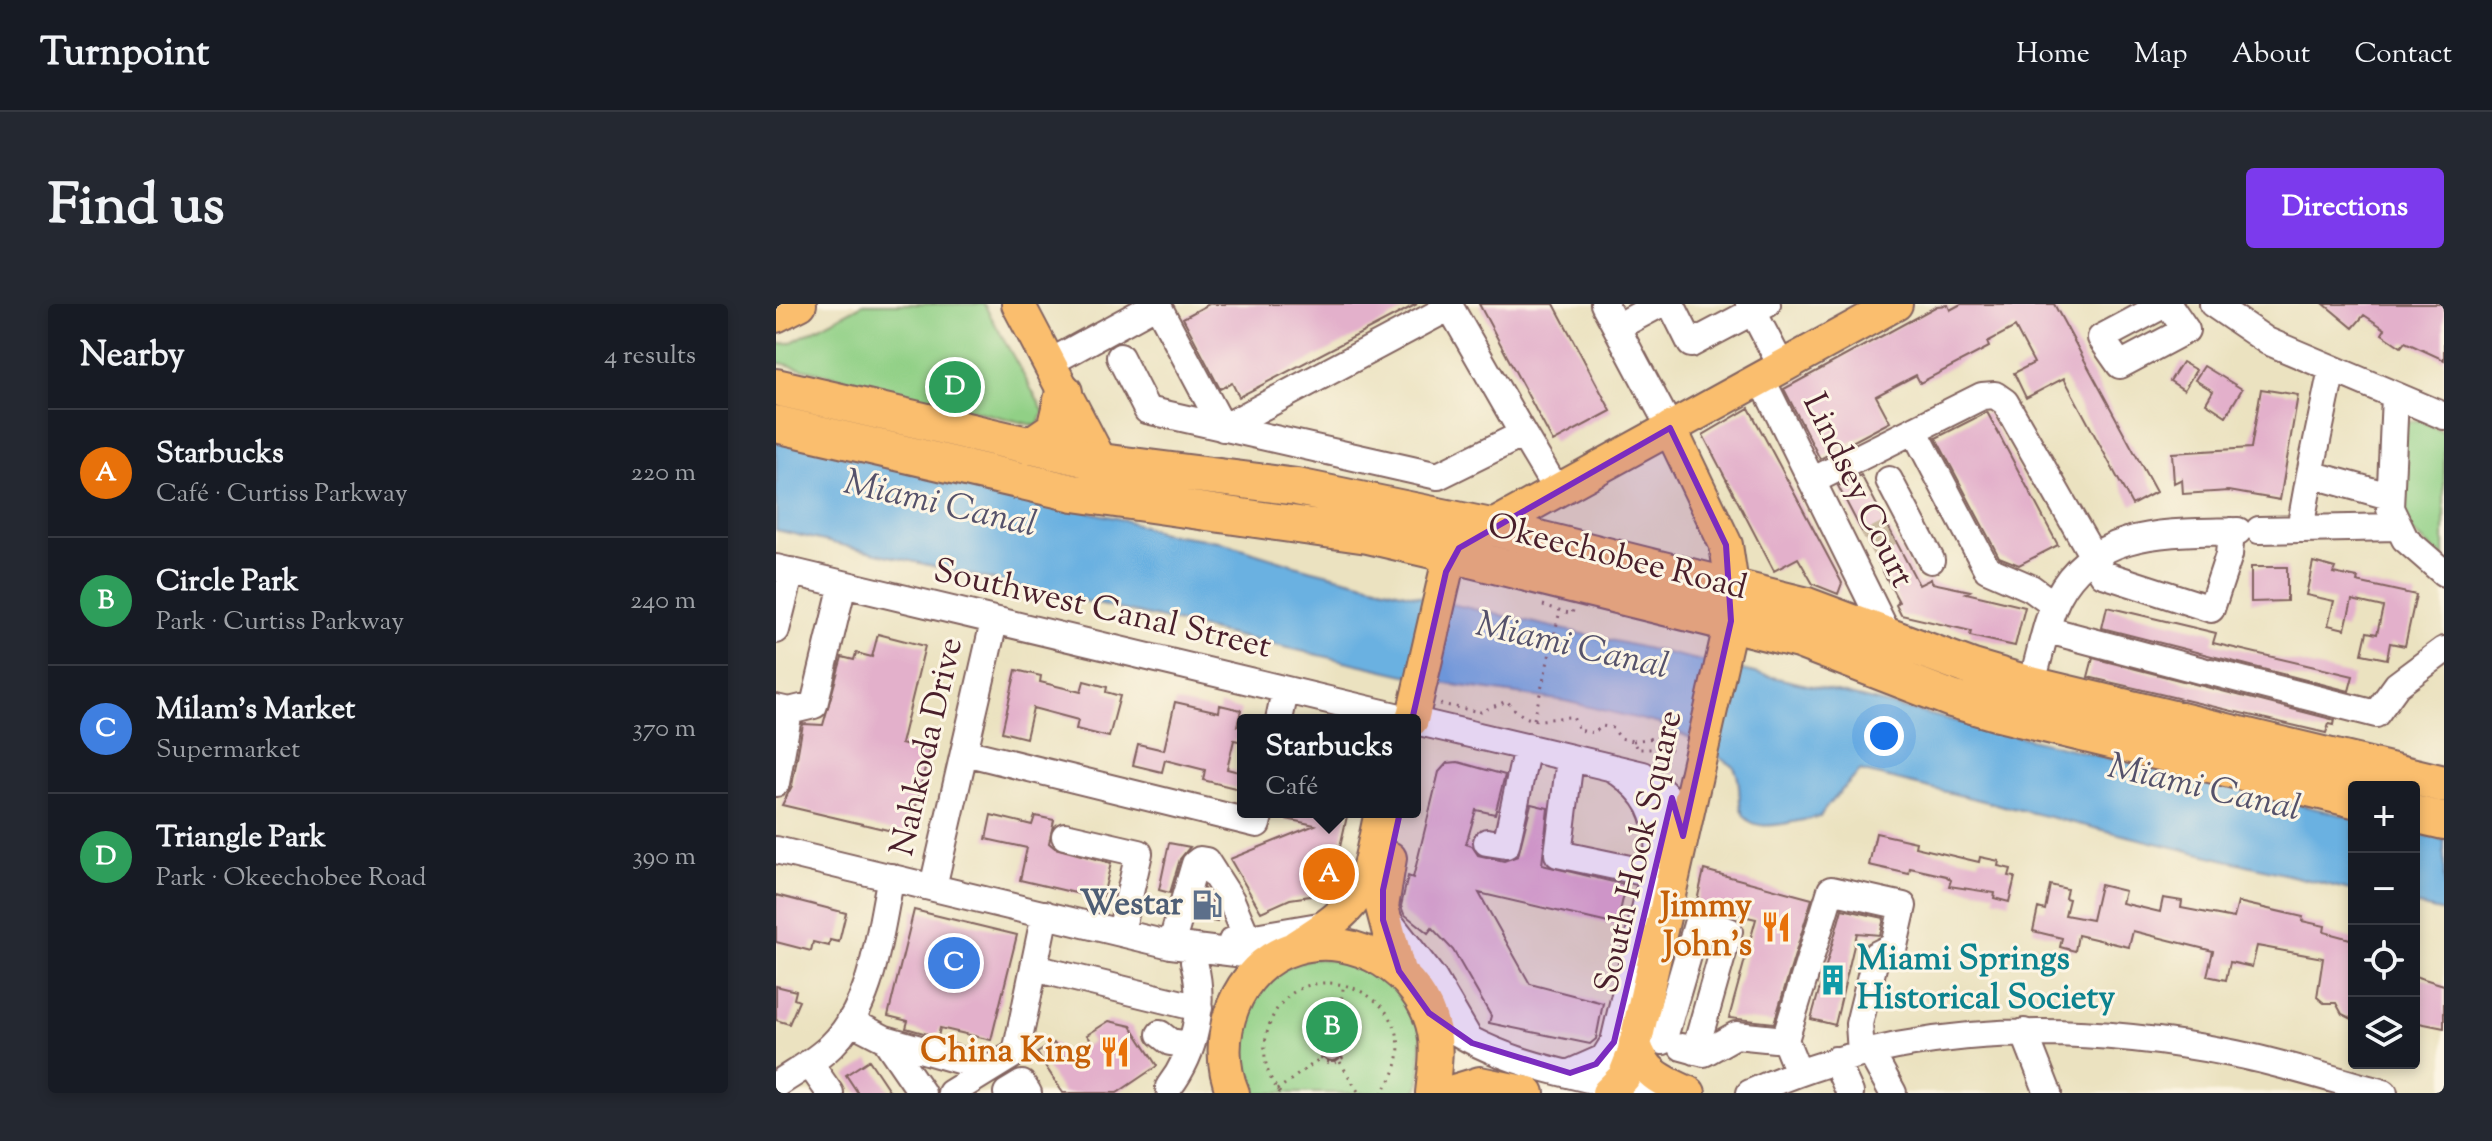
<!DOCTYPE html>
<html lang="en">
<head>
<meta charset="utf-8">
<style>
  :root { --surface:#171b24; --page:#242831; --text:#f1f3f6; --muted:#9ea1a6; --line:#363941; --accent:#7c3aed }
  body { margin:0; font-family:"Sorts Mill Goudy",serif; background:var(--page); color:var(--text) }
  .controls { position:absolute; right:24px; bottom:24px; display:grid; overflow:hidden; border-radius:8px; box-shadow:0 4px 12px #0003 }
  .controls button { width:72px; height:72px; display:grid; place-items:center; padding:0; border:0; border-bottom:2px solid var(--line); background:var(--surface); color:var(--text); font:40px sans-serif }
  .you { position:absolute; left:1108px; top:432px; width:28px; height:28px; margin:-20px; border:6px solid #fff; border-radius:50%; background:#1a73e8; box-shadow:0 0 0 12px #1a73e833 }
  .badge { display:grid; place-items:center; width:52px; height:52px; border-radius:50%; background:var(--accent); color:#fff; font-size:26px; font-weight:700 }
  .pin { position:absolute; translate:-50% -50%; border:4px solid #fff; box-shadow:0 2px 8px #0006 }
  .popup { position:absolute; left:461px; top:410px; width:184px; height:104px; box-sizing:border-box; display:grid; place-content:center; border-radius:8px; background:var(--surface); filter:drop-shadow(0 2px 6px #0005); font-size:26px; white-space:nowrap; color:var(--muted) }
  .popup b { font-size:30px; color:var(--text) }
  .popup::after { content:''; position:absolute; left:50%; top:100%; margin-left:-16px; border:16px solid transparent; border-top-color:var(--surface) }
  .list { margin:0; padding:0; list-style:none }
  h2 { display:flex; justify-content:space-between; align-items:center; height:104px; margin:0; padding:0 32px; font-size:34px }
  h2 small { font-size:26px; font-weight:400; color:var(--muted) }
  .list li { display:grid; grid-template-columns:52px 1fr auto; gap:24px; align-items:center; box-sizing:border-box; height:128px; padding:0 32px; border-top:2px solid var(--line) }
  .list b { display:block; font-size:30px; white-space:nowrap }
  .list p { margin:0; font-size:26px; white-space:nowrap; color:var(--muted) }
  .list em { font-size:26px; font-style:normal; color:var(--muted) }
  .icon { flex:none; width:44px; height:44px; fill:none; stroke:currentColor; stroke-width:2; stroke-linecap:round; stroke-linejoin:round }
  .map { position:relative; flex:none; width:1668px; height:789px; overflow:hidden; border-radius:8px }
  header { display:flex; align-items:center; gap:48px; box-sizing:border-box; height:112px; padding:0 40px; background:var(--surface); border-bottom:2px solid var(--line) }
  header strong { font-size:38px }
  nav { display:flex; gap:44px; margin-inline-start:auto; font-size:28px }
  .intro { display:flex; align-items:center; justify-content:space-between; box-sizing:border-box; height:192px; padding:0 48px }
  h1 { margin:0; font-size:56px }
  .button { padding:20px 36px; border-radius:8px; background:var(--accent); color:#fff; font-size:28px; font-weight:700 }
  main { display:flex; gap:48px; padding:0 48px }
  aside { flex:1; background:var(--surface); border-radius:8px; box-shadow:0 4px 12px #0003 }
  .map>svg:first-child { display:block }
  .green { fill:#91d086; stroke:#6e7858; stroke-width:2 }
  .water { fill:#6ab1e1; stroke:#5a6886; stroke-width:2 }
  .building { fill:#e3b0cb }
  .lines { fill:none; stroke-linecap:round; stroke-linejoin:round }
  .minor-tunnel { stroke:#cbbba2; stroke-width:26; stroke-dasharray:26 13; stroke-linecap:butt }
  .minor-casing { stroke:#82635f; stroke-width:30 }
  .major-casing { stroke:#82635f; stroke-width:36 }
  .highway-casing { stroke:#82635f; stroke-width:40 }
  .path { stroke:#82635f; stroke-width:3; stroke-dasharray:2 6; stroke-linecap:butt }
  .minor { stroke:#fff; stroke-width:26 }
  .major { stroke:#fabe6e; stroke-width:32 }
  .highway { stroke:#fabe6e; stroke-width:36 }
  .marked { fill:#7b2cbf; fill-opacity:0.2; stroke:#7b2cbf; stroke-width:6; stroke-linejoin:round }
  .labels { text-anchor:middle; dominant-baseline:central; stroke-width:6; stroke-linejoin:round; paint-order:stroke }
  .street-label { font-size:34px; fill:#4a1f2b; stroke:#fcf5e5 }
  .service-label { font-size:34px; font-weight:bold; fill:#4e5e75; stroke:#fcf5e5; text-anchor:end }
  .food-label { font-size:34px; font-weight:bold; fill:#c56008; stroke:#fcf5e5; text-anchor:end }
  .culture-label { font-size:34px; font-weight:bold; fill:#0d838f; stroke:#fcf5e5; text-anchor:start }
  .water-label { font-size:36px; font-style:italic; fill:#55526b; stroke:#fcf5e5 }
</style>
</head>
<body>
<header>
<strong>Turnpoint</strong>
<nav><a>Home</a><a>Map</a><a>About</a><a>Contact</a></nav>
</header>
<div class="intro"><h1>Find us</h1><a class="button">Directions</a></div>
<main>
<aside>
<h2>Nearby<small>4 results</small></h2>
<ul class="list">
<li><span class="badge" style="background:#e8710a">A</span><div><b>Starbucks</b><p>Café · Curtiss Parkway</p></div><em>220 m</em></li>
<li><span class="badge" style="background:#2e9e5b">B</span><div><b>Circle Park</b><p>Park · Curtiss Parkway</p></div><em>240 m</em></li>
<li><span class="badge" style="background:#3f7fe0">C</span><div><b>Milam's Market</b><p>Supermarket</p></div><em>370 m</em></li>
<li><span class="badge" style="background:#2e9e5b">D</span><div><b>Triangle Park</b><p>Park · Okeechobee Road</p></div><em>390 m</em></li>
</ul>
</aside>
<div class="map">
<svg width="1668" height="789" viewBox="0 0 1668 789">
  <rect width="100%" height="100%" fill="#fcf5e5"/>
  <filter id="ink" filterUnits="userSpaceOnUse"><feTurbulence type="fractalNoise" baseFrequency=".0125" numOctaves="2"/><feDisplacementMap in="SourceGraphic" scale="16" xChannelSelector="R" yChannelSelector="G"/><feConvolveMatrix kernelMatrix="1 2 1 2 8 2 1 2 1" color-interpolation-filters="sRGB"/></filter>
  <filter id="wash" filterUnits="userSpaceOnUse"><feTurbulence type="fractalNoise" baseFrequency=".006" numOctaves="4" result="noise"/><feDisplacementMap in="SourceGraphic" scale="32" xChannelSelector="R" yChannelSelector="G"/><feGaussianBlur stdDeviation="1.8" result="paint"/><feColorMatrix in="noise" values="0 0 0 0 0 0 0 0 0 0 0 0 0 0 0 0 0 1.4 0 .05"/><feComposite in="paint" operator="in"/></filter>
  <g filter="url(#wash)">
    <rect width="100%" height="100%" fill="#ebe2c0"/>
    <path class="green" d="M87 0H208L268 108 261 122 0 58V40L14 39Z
      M1644 116 1668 128V255L1633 225 1625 202 1628 124 1633 118Z
      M536 654 597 661 646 718 644 780 640 789H472L461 743 474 698 507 665Z"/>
    <path class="water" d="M0 136 348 216 386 229 442 237 525 263 649 294 1040 383 1578 514V587L1084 467C1074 479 1049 501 1044 513 1020 515 968 538 964 499 963 487 964 472 957 462L914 434 884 420 789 397 664 379 0 226Z
      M1638 529 1668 536V608L1638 601Z"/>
    <g id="blocks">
      <path class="building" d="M433 0H641L463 93 456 79 444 85 407 14Z
        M703 0H778L835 107 777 138Z
        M1185 0H1278L1380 188 1356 201 1288 74 1250 94 1238 69 1258 59 1239 23 1211 38 1213 43 1144 79 1140 71 1100 92 1114 118 1044 155 1008 85 1161 2 1172 1 1174 6Z
        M1548 0H1668V56L1629 38 1625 43 1606 30 1609 25 1588 11 1577 24Z
        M1406 58 1420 66 1408 86 1394 77Z
        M1428 62 1466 85 1450 112 1430 99 1437 87 1419 76Z
        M1485 85 1522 91 1504 196 1453 187 1407 190 1406 175 1398 179 1396 149 1475 144Z
        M973 104 1066 279 1062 290 1037 280 1022 254 998 267 927 131Z
        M1211 108 1282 241 1243 261 1223 253 1160 134Z
        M1085 171 1143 281 1155 275 1156 279 1194 287 1190 289 1249 303 1239 342 1194 332 1195 327 1125 311 1120 301 1123 298 1062 182Z
        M1537 258 1559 264 1557 269 1582 274 1581 278 1640 291 1629 342 1614 339 1611 355 1586 350 1591 328 1601 330 1607 303 1576 296 1569 325 1552 321 1558 297 1530 291Z
        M1475 263H1511V297L1475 298Z
        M1331 303 1440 329 1437 339 1577 372 1573 387 1326 324Z
        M102 330 149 342 125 440 153 447 133 531 6 501 16 482 27 420 47 421 66 353 78 356 80 349 96 353Z
        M1317 354 1559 416 1558 421 1553 420 1550 429 1312 373Z
        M240 366 265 372 264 378 305 388 308 377 331 383 330 388 344 392 333 433 300 425 302 416 257 404 250 434 226 428Z
        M399 398 443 408 444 401 465 406 461 422 467 423V438L458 436 451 465 467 469V486L427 476 429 466 389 456 386 468 357 461 362 440 388 446Z
        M682 458 729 471 719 510 700 506 690 540 696 542 702 551 728 557 742 552 755 500 772 504 766 561 850 581 841 621 703 589 754 680 827 699 820 735 814 740 713 719 715 712 677 646 656 624 652 629 628 610 625 602 632 572 637 574 663 468 671 459Z
        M506 508H572L555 582 548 590 514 595 485 608 454 555 539 521 505 514Z
        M215 511 256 521 259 512 278 516 273 539 279 544 335 559 327 592 309 587 308 591 244 576 251 544 210 535Z
        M1100 529 1140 538 1139 543 1203 558 1204 553 1223 557 1222 562 1235 565 1233 572 1239 573 1233 598 1218 594 1219 589 1173 582 1175 576 1170 572 1134 564 1133 570 1093 561Z
        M393 539 414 543 404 555 394 589 383 586Z
        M928 566 1036 595 998 719 953 714 980 615 920 601Z
        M1274 581 1291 585 1289 594 1293 595 1289 611 1316 616 1324 581 1349 587 1346 599 1384 608 1387 594 1406 597 1405 604 1458 614 1462 598 1527 613 1526 617 1549 622 1548 628 1578 636V716L1566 710 1560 699H1548L1541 693 1547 654 1481 642 1476 663 1454 658 1450 676 1431 672 1437 647 1357 627 1353 643 1302 631 1299 647 1284 643 1286 634 1257 627 1262 604 1269 606Z
        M428 585 443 609 441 618 420 613Z
        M0 591 70 609 63 638 54 636 53 642 37 638 35 647 0 638Z
        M1066 605 1108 614 1104 631 1081 629 1059 721 1035 715Z
        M138 606 241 631 215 736 164 724 162 733 130 724 132 717 112 712Z
        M1638 672 1668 681V724L1638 718Z
        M0 682 20 687 18 695 23 697 13 720 0 716Z
        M333 717 355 722 381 762 341 789H287L261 749 278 739 289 755 316 738 311 731Z
        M545 746a11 11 0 1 1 22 0a11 11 0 1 1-22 0Z
        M93 756 115 789H82L70 771Z"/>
    </g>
  </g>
  <g filter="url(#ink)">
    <use href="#blocks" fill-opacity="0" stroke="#82635f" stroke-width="2"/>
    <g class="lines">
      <path class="minor-tunnel" d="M1091 240 1118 226"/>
      <g class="minor-casing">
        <path id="minor" d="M828 0 894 124
          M895 0 915 40 991 0
          M973 0 1006 63
          M1389 0 1325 34 1344 61 1410 26 1392 0
          M1437 0 1491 37 1668 112
          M841 23 884 0
          M273 59 381 0 447 124 674 3 747 130 662 172 371 106 344 53
          M1556 65 1534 170 1613 192
          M985 74 1112 331
          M1619 92 1614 204 1629 235 1668 269
          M1138 126 1211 265 1255 284 1278 301
          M747 130 781 187
          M1113 176 1155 256
          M1036 177 1206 92 1219 91 1229 98 1327 270 1435 305 1453 251 1455 227
          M1524 225 1534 170
          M1483 226 1621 223
          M0 264 636 416
          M0 326 15 267
          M1272 326 1427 367
          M1435 368 1600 410 1621 381 1668 346
          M1255 381C1264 353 1269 319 1282 293 1318 223 1397 229 1462 227
          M0 404 13 407 0 479
          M13 407 38 401 67 280
          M503 416 509 387
          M639 417 867 471 895 496 907 532
          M188 448 481 520 484 508
          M794 455 782 550 877 570
          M289 532 363 549 345 628
          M711 538 730 541 751 443
          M0 546 395 641 500 654
          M157 583 218 318
          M615 620 658 675 692 733
          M456 637 543 622
          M395 641 419 560 424 556 430 557 455 596 472 636
          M258 664 423 704
          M653 709C716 760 798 771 875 789
          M74 717 109 735 214 765 240 749 269 610
          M1248 728 1272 789
          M384 730 394 738 415 741
          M109 735 146 789
          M887 737 922 617 953 627 919 747
          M906 743 928 749 960 731 1009 736
          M1094 747 1117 789
          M1059 756 1074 789
          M33 759 54 789
          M1022 768 1009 736 1055 586 1127 602 1118 642 1100 651 1083 720 1085 749
          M794 769 828 754 838 738 882 550C885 511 872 489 841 467
          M0 781C19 768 40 757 56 741 98 700 103 628 115 573
          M393 783C420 748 429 701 418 658
          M175 789 214 765
          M231 789 246 780 252 789
          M974 789C1126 719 1293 717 1455 749 1507 759 1557 776 1608 789"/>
      </g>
      <g class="major-casing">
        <path id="major" d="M242 0 325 158
          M0 12 24 0
          M636 416 670 268 683 244 715 223 1120 0
          M614 554 606 603 623 667
          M520 642C593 596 587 589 605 508
          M859 739C867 769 886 777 913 789
          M457 789C434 736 459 661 519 644 579 626 646 668 658 728 662 748 658 769 656 789
          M671 789 704 779 752 789
          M832 789 848 773 857 750 955 317 956 281 950 241 894 124"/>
      </g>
      <g class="highway-casing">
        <path id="highway" d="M0 83 325 158 521 183 715 223 1031 302 1197 364 1255 381 1668 480
          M0 120 298 189 592 231 678 251 1023 336 1176 395 1223 409 1578 495
          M254 142 279 125 288 88
          M1638 510 1668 517"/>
      </g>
      <path class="path" d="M767 301 796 310 797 306
        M664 400 704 408 731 397C755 426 767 413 797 413L803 426 818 429 826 422 837 424 844 434 857 437 861 445H875L882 450 894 445 898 451
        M758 415 784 307
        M857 437 885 433 891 445
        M543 746a13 13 0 1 1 26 0a13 13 0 1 1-26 0Z
        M559 734 568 679
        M564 758 583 789
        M501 786 546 753
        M504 789C489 770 485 748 492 725 520 629 673 699 606 789"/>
      <use href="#minor" class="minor"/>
      <use href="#major" class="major"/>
      <use href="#highway" class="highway"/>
    </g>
  </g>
  <path class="marked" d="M894 124 950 241 955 317 907 532 896 494 838 738 820 760 794 769 696 739 653 709 623 667 607 616V586L638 444 636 416 670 268 683 244Z"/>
  <defs>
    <g id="fuel-bare" transform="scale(2.4)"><path d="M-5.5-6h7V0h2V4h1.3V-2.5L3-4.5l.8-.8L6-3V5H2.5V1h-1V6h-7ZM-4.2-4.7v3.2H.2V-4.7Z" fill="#5c6f8a" stroke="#fcf5e5" stroke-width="2.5" paint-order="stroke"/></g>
    <g id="restaurant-bare" transform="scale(2.4)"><path d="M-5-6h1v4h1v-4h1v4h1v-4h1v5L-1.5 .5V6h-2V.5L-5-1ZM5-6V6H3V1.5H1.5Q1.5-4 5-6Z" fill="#e8710a" stroke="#fcf5e5" stroke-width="2.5" paint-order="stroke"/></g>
    <g id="building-bare" transform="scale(2.4)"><path d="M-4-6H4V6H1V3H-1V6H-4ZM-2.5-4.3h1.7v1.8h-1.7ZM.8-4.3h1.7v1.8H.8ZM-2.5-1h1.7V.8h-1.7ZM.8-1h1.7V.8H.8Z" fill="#0f9aa8" stroke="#fcf5e5" stroke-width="2.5" paint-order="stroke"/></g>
  </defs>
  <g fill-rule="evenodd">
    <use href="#fuel-bare" x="431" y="601"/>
    <use href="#restaurant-bare" x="1000" y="623"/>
    <use href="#building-bare" x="1057" y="676"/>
    <use href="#restaurant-bare" x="339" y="748"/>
  </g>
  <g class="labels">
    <g class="street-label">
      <text transform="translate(1081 187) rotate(64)">Lindsey Court</text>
      <text transform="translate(841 254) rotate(14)">Okeechobee Road</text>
      <text transform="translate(326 306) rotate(13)">Southwest Canal Street</text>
      <text transform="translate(152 443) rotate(-77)">Nahkoda Drive</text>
      <text transform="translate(864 548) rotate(-77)">South Hook Square</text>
    </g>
    <g class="service-label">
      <text x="407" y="601">Westar</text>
    </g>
    <g class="food-label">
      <text x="976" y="603">Jimmy<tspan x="976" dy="39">John's</tspan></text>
      <text x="315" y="748">China King</text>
    </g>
    <g class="culture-label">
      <text x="1081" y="656">Miami Springs<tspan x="1081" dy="39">Historical Society</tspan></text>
    </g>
    <g class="water-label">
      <text transform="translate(164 201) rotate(13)">Miami Canal</text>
      <text transform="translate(796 343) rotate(13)">Miami Canal</text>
      <text transform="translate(1428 485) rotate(13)">Miami Canal</text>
    </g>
  </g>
</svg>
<div class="controls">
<button>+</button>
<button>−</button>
<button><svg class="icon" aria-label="locate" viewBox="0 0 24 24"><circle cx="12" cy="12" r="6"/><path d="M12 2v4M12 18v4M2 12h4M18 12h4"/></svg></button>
<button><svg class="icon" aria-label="layers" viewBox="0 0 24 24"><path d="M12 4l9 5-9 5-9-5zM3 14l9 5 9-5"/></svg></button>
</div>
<div class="you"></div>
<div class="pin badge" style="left:553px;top:570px;background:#e8710a">A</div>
<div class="popup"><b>Starbucks</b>Café</div>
<div class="pin badge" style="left:556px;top:723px;background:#2e9e5b">B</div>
<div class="pin badge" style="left:178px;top:659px;background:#3f7fe0">C</div>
<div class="pin badge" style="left:179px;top:83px;background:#2e9e5b">D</div>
</div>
</main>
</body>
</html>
